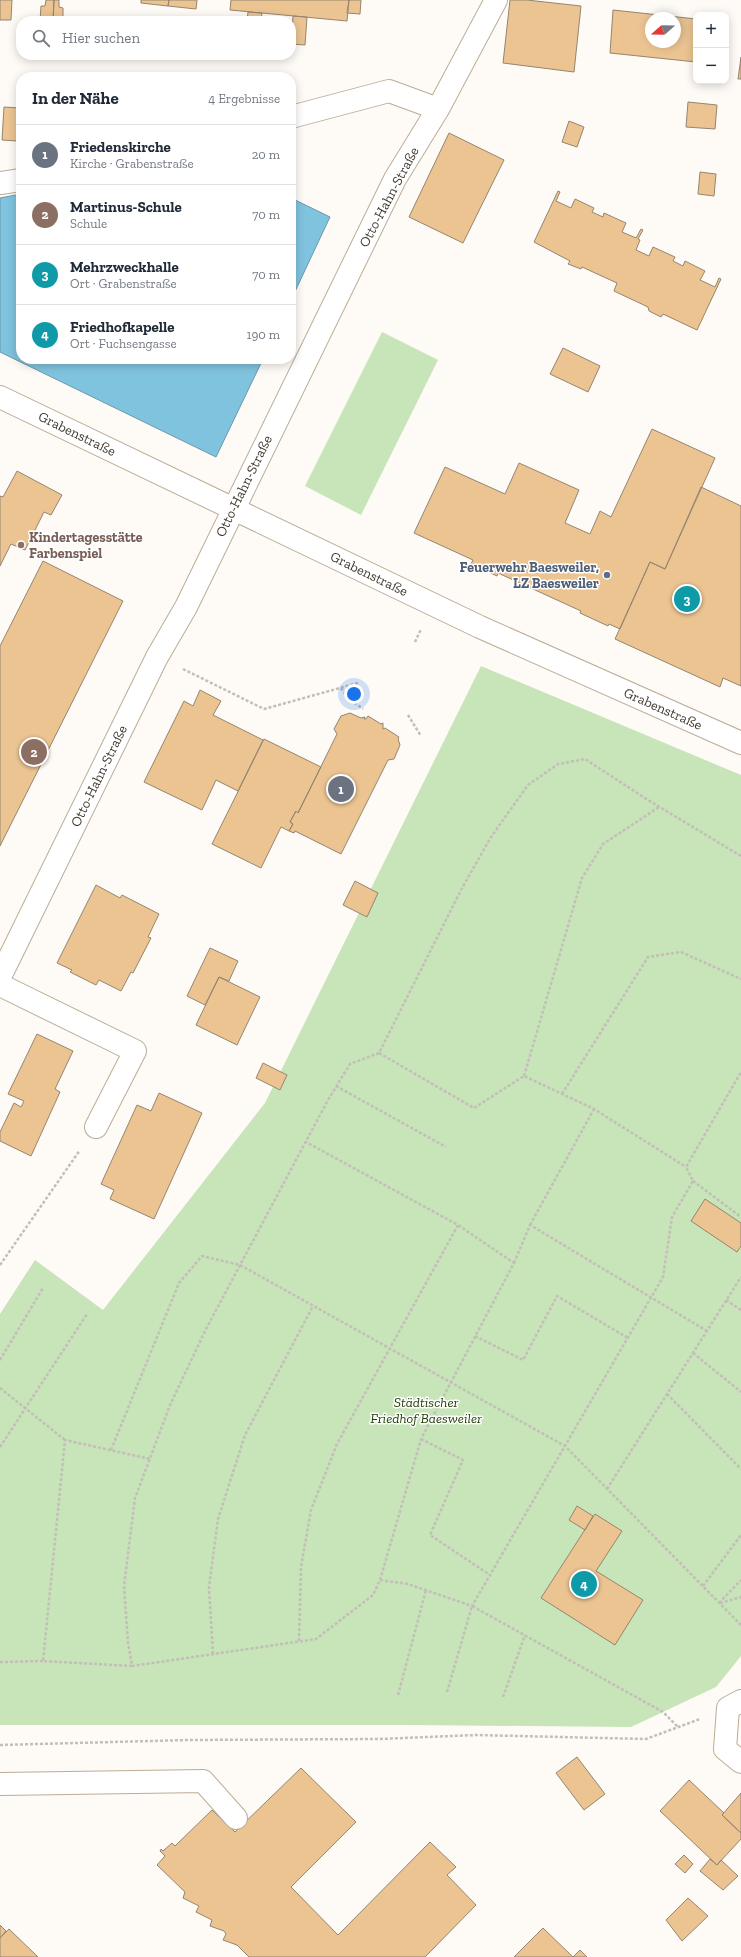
<!DOCTYPE html>
<html lang="de">
<head>
<meta charset="utf-8">
<style>
  :root { --surface:#fff; --page:#f2f2f3; --text:#1f2937; --muted:#747a83; --line:#e0e1e3; --accent:#0b8043 }
  body { margin:0; font-family:"Zilla Slab",serif; background:var(--page); color:var(--text) }
  .controls { position:absolute; right:12px; top:12px; display:grid; overflow:hidden; border-radius:8px; box-shadow:0 2px 10px #0003 }
  .controls button { width:36px; height:36px; display:grid; place-items:center; padding:0; border:0; border-bottom:1px solid var(--line); background:var(--surface); color:var(--text); font:20px sans-serif }
  .compass { position:absolute; left:645px; top:12px; width:36px; height:36px; border-radius:50%; background:var(--surface); box-shadow:0 2px 10px #0003; rotate:250deg }
  .you { position:absolute; left:354px; top:694px; width:14px; height:14px; margin:-10px; border:3px solid #fff; border-radius:50%; background:#1a73e8; box-shadow:0 0 0 6px #1a73e833 }
  .badge { display:grid; place-items:center; width:26px; height:26px; border-radius:50%; background:var(--accent); color:#fff; font-size:13px; font-weight:700 }
  .pin { position:absolute; translate:-50% -50%; border:2px solid #fff; box-shadow:0 1px 4px #0006 }
  .list { margin:0; padding:0; list-style:none }
  h2 { display:flex; justify-content:space-between; align-items:center; height:52px; margin:0; padding:0 16px; font-size:17px }
  h2 small { font-size:13px; font-weight:400; color:var(--muted) }
  .list li { display:grid; grid-template-columns:26px 1fr auto; gap:12px; align-items:center; box-sizing:border-box; height:60px; padding:0 16px; border-top:1px solid var(--line) }
  .list b { display:block; font-size:15px; white-space:nowrap }
  .list p { margin:0; font-size:13px; white-space:nowrap; color:var(--muted) }
  .list em { font-size:13px; font-style:normal; color:var(--muted) }
  .icon { flex:none; width:22px; height:22px; fill:none; stroke:currentColor; stroke-width:2; stroke-linecap:round; stroke-linejoin:round }
  .map { position:relative; flex:none; width:741px; height:1957px; overflow:hidden }
  .search { position:absolute; background:var(--surface); box-shadow:0 2px 10px #0003; left:16px; top:16px; width:280px; height:44px; display:flex; align-items:center; gap:10px; box-sizing:border-box; padding:0 14px; border-radius:16px; color:var(--muted); font-size:15px }
  .panel { position:absolute; background:var(--surface); box-shadow:0 2px 10px #0003; left:16px; top:72px; width:280px; height:292px; border-radius:16px }
  .map>svg:first-child { display:block }
  .green { fill:#c8e4b9 }
  .water { fill:#7fc3de; stroke:#6c99aa }
  .building { fill:#ebc492; stroke:#958570; fill-rule:evenodd }
  .lines { fill:none; stroke-linecap:round; stroke-linejoin:round }
  .minor-casing { stroke:#bdac96; stroke-width:24 }
  .path { stroke:#c3beb8; stroke-width:2.5; stroke-dasharray:3 2; stroke-linecap:butt }
  .minor { stroke:#fff; stroke-width:22 }
  .education-dot { fill:#8d6e63; stroke:#fff; stroke-width:1.5 }
  .service-dot { fill:#5c6f8a; stroke:#fff; stroke-width:1.5 }
  .labels { text-anchor:middle; dominant-baseline:central; stroke-width:3; stroke-linejoin:round; paint-order:stroke }
  .street-label { font-size:14px; fill:#3f382f; stroke:#fff }
  .education-label { font-size:14px; font-weight:bold; fill:#785e54; stroke:#fff; text-anchor:start }
  .service-label { font-size:14px; font-weight:bold; fill:#4e5e75; stroke:#fff; text-anchor:end }
  .park-label { font-size:14px; font-style:italic; fill:#1d3b04; stroke:#fff }
</style>
</head>
<body>
<div class="map">
<svg width="741" height="1957" viewBox="0 0 741 1957">
  <rect width="100%" height="100%" fill="#fefaf6"/>
  <path class="green" d="M382 332 438 360 361 515 305 486Z
    M481 666 741 775V1656L716 1687 631 1727 413 1725H0V1314L35 1260 103 1310 265 1103Z"/>
  <path class="water" d="M21 194V359H263L216 457 0 352V198Z
    M291 198 330 217 291 300Z"/>
  <path class="building" d="M0 0H12L11 20H0Z
    M46 0H54L53 21H40L41 6H45Z
    M54 0H59V7L63 8V21H53Z
    M141 0H169L168 6 141 3Z
    M169 0H197L196 9 168 6Z
    M231 0H349L347 21 230 10Z
    M349 0H361L360 14 347 13Z
    M510 0H527L581 6 574 72 503 63Z
    M613 10 696 19V62L610 53ZM651 18H675V42H651Z
    M248 12 262 13 261 21H247Z
    M293 16 307 17 305 45 291 44Z
    M741 57V79H738Z
    M688 102 717 105 715 129 686 127Z
    M4 107 20 108 18 141 2 140Z
    M569 121 584 127 577 147 562 142Z
    M449 133 504 160 463 243 409 217Z
    M700 172 716 174 714 196 698 194Z
    M558 191 560 192 556 201 571 208 575 199 594 208 592 212 603 217 604 213 626 223 622 232 636 238 641 229 643 230 638 239 640 240 636 250 649 256 653 247 675 257 673 261 683 266 685 261 705 271 700 280 715 287 719 278 721 279 697 330 663 314 661 317 649 311 648 307 614 291 617 283 582 267 581 269 568 264 570 261 534 242Z
    M563 348 600 366 588 392 550 374Z
    M652 429 715 458 665 569 650 562 620 629 609 624 608 626 580 613 581 611 498 573 497 576 471 564 473 560 414 533 445 467 505 494 519 463 579 490 565 523 590 534 600 511 611 517Z
    M17 471 62 495 51 515 44 512 25 550 11 544 0 566V496L3 497Z
    M701 487 741 506V686L723 678 720 687 615 639 650 562 665 569Z
    M43 561 123 601 0 846V646Z
    M200 690 221 701 213 715 263 740 238 791 216 780 202 810 144 782 184 701 193 706Z
    M350 713 361 718 365 717 364 719H366L368 716 381 724 383 723V729L385 728 399 737 398 739 400 745 394 759 388 760 341 854 295 831 294 833 289 831 293 824 290 822 296 811 298 813 337 734 334 729 341 716Z
    M264 739 321 767 298 813 296 811 290 822 293 824 289 831 281 827 261 868 212 844Z
    M355 881 378 893 367 917 343 905Z
    M96 885 120 898 122 895 159 914 148 937 151 938 133 973 131 972 121 991 99 980 96 985 70 972 72 970 57 963Z
    M210 948 238 961 229 981 219 977 205 1005 187 996Z
    M219 977 260 997 237 1045 196 1025Z
    M37 1034 73 1051 55 1089 60 1092 31 1156 0 1141V1132L14 1103 21 1107 24 1101 8 1094Z
    M263 1063 287 1075 280 1090 256 1078Z
    M159 1093 202 1113 154 1219 110 1199 114 1190 101 1184 137 1105 151 1111Z
    M705 1199 741 1223V1246L737 1252 691 1221Z
    M577 1506 593 1516 585 1530 569 1520Z
    M595 1514 622 1531 596 1571 643 1600 615 1645 541 1598Z
    M577 1757 605 1794 584 1810 556 1773Z
    M301 1768 356 1822 291 1887 338 1935 430 1842 456 1867 447 1875 476 1905 425 1957H249L237 1945 223 1940 226 1934 224 1931 210 1926 212 1920 196 1912 199 1906 183 1898 185 1892 157 1865 165 1856 160 1851 161 1849 163 1851 172 1843 175 1846 212 1810 235 1832Z
    M689 1780 724 1813 722 1815 741 1833V1839L717 1865 660 1811Z
    M741 1793V1833L722 1815Z
    M684 1855 693 1864 685 1873 675 1864Z
    M710 1859 717 1865 721 1860 738 1876 723 1890 700 1871Z
    M688 1898 708 1916 682 1941 666 1920Z
    M0 1925 6 1931 0 1938Z
    M543 1928 573 1957H514Z
    M9 1929 38 1957H0V1938Z
    M580 1950 587 1957H573Z"/>
  <g class="lines">
    <g class="minor-casing">
      <path id="minor" d="M291 117 389 91 438 109
        M0 183 21 180
        M0 397 480 627 741 743
        M0 977 157 657 186 607 395 179 438 109 496 0
        M0 985 135 1051 96 1127
        M741 1701 728 1708 725 1749 741 1762
        M0 1784 203 1781 236 1818"/>
    </g>
    <path class="path" d="M415 642 421 629
      M183 669 264 709 358 683
      M341 688 348 698 363 709
      M408 715 421 736
      M741 856 648 800 585 759 558 764 528 785 491 837 461 890 379 1053 350 1064 328 1100 206 1329 170 1405 135 1498 124 1586 128 1643 132 1666 316 1639 373 1595 380 1580 408 1584 472 1606 663 1277 672 1217 693 1181 686 1167 741 1072
      M379 1053 474 1108 524 1076 594 1109 686 1167
      M524 1076 582 878 603 844 659 807
      M336 1086 446 1147
      M562 1094 648 957 681 952 741 979
      M693 1181 741 1217
      M530 1225 594 1109
      M514 1263 530 1225 707 1331
      M0 1265 80 1150
      M726 1300 741 1310
      M475 1336 523 1360 557 1296 628 1338
      M693 1353 741 1392
      M0 1360 43 1288
      M0 1388 65 1440
      M667 1394 741 1469
      M421 1439 463 1460 430 1535 490 1575
      M0 1447 87 1314
      M111 1450 179 1283 202 1256 240 1265 565 1446 741 1625
      M607 1489 741 1277
      M380 1580 421 1439 514 1263 458 1225
      M703 1586 741 1535
      M719 1603 741 1580
      M720 1603 741 1597
      M299 1641 301 1567 311 1510 337 1444 458 1225 306 1142
      M213 1654 209 1587 218 1519 245 1435 313 1306
      M0 1662 43 1661
      M132 1666 43 1661 65 1440 150 1459
      M447 1692 472 1606 663 1712 678 1727
      M398 1695 426 1590
      M503 1697 525 1635
      M0 1745 188 1740 379 1739 476 1735 646 1739 700 1719"/>
    <use href="#minor" class="minor"/>
  </g>
  <circle class="education-dot" cx="21" cy="545" r="4"/>
  <circle class="service-dot" cx="607" cy="575" r="4"/>
  <g class="labels">
    <g class="street-label">
      <text transform="translate(389 197) rotate(-62)">Otto-Hahn-Straße</text>
      <text transform="translate(77 434) rotate(26)">Grabenstraße</text>
      <text transform="translate(244 486) rotate(-64)">Otto-Hahn-Straße</text>
      <text transform="translate(369 574) rotate(26)">Grabenstraße</text>
      <text transform="translate(663 709) rotate(24)">Grabenstraße</text>
      <text transform="translate(99 776) rotate(-64)">Otto-Hahn-Straße</text>
    </g>
    <g class="education-label">
      <text x="29" y="537">Kindertagesstätte<tspan x="29" dy="16">Farbenspiel</tspan></text>
    </g>
    <g class="service-label">
      <text x="599" y="567">Feuerwehr Baesweiler,<tspan x="599" dy="16">LZ Baesweiler</tspan></text>
    </g>
    <g class="park-label">
      <text x="426" y="1402">Städtischer<tspan x="426" dy="16">Friedhof Baesweiler</tspan></text>
    </g>
  </g>
</svg>
<div class="controls">
<button>+</button>
<button>−</button>
</div>
<svg class="compass" viewBox="-18 -18 36 36"><path d="M0-13l5 13h-10z" fill="#e53935"/><path d="M0 13l5-13h-10z" fill="#747a83"/></svg>
<div class="you"></div>
<div class="pin badge" style="left:341px;top:789px;background:#6b7280">1</div>
<div class="pin badge" style="left:34px;top:752px;background:#8d6e63">2</div>
<div class="pin badge" style="left:687px;top:599px;background:#0f9aa8">3</div>
<div class="pin badge" style="left:584px;top:1584px;background:#0f9aa8">4</div>
<div class="search"><svg class="icon" aria-label="search" viewBox="0 0 24 24"><circle cx="10" cy="10" r="6"/><path d="M15 15l6 6"/></svg>Hier suchen</div>
<section class="panel">
<h2>In der Nähe<small>4 Ergebnisse</small></h2>
<ul class="list">
<li><span class="badge" style="background:#6b7280">1</span><div><b>Friedenskirche</b><p>Kirche · Grabenstraße</p></div><em>20 m</em></li>
<li><span class="badge" style="background:#8d6e63">2</span><div><b>Martinus-Schule</b><p>Schule</p></div><em>70 m</em></li>
<li><span class="badge" style="background:#0f9aa8">3</span><div><b>Mehrzweckhalle</b><p>Ort · Grabenstraße</p></div><em>70 m</em></li>
<li><span class="badge" style="background:#0f9aa8">4</span><div><b>Friedhofkapelle</b><p>Ort · Fuchsengasse</p></div><em>190 m</em></li>
</ul>
</section>
</div>
</body>
</html>
